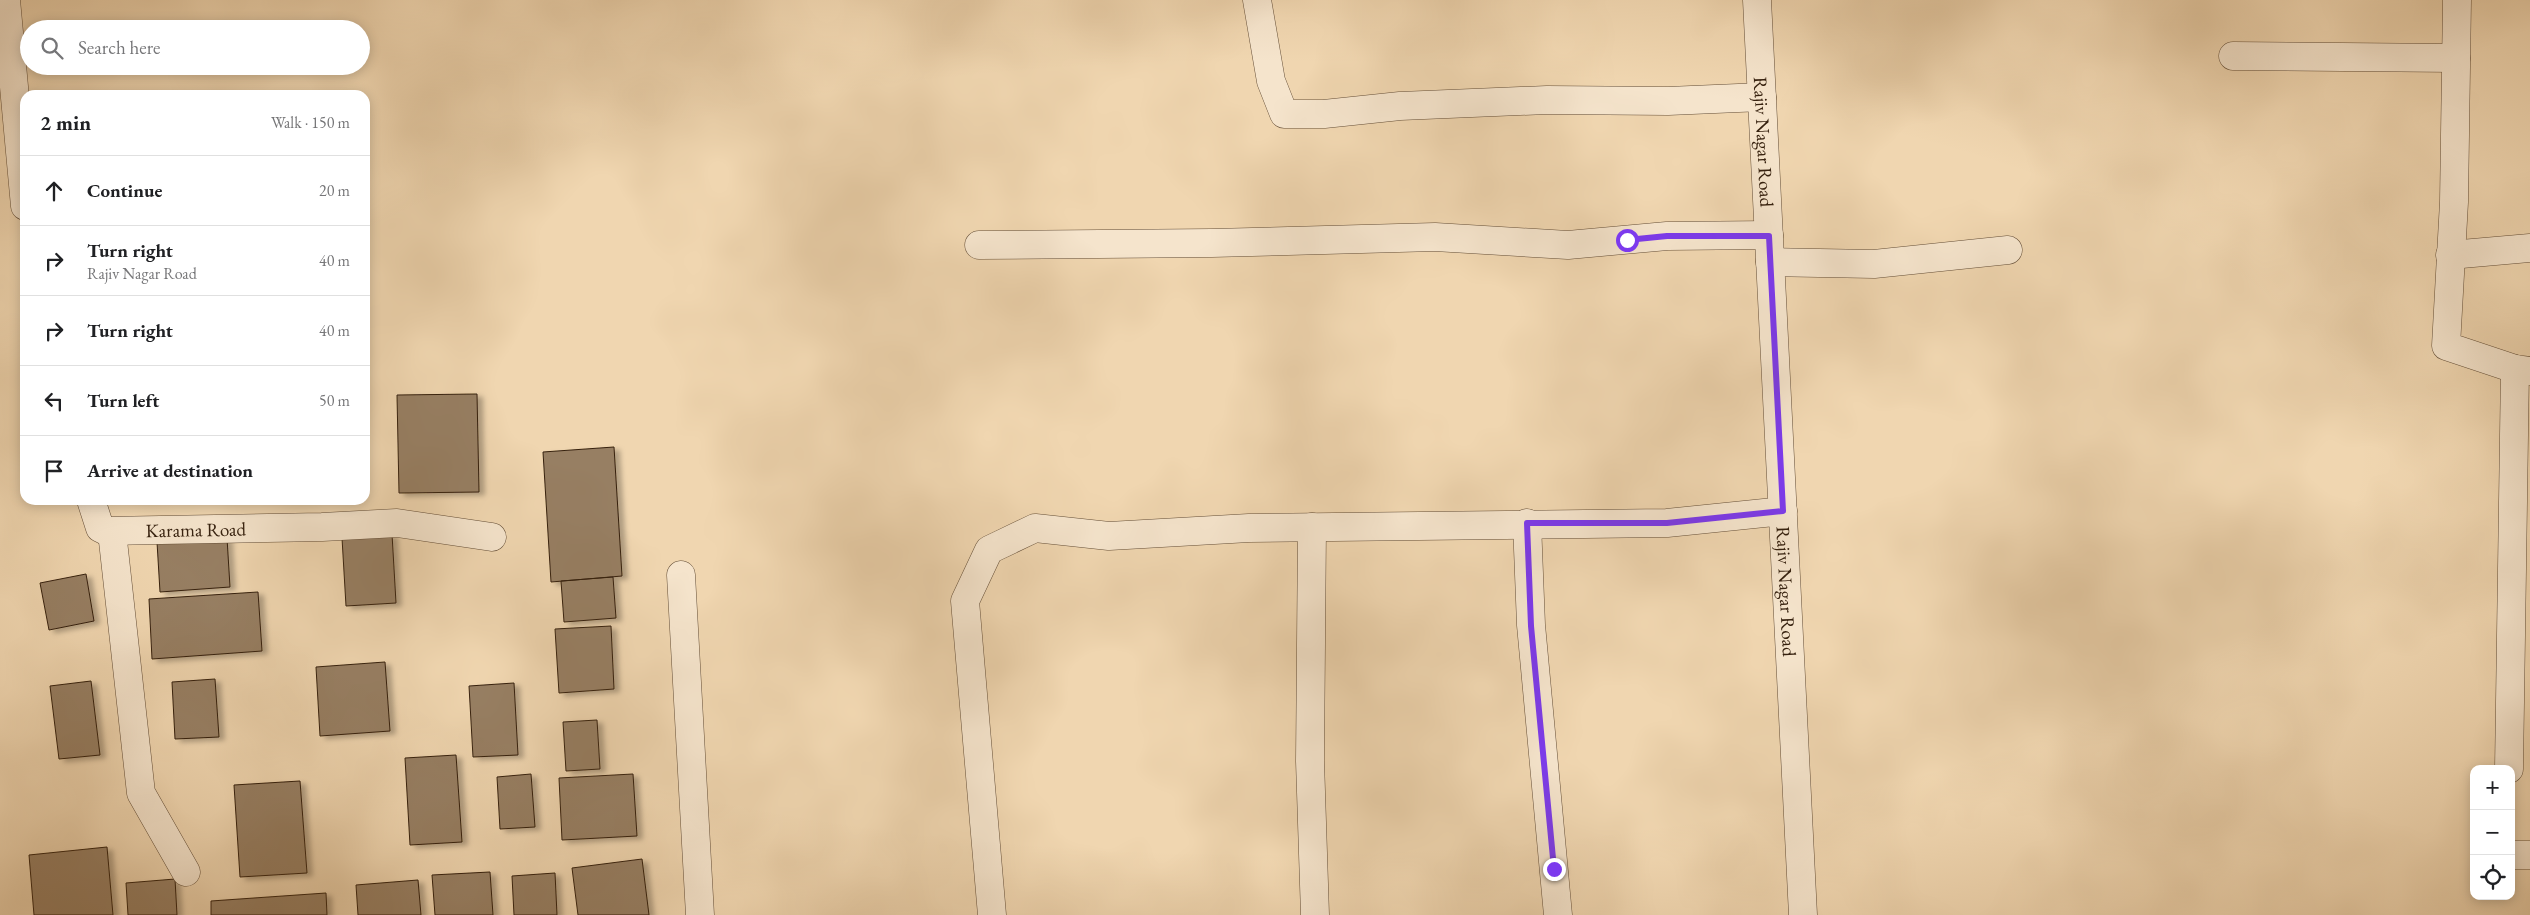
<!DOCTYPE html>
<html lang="en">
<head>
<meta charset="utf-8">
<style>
  :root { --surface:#fff; --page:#f6f6f6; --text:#202124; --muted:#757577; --line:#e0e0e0 }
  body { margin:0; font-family:"EB Garamond",serif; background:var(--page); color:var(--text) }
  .controls { position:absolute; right:15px; bottom:15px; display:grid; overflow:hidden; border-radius:10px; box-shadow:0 2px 12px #0003 }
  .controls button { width:45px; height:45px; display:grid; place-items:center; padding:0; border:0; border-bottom:1px solid var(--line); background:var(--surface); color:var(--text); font:25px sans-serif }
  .stop { position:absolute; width:15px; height:15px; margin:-11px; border:4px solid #7c3aed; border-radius:50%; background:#fff }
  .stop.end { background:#7c3aed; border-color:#fff; box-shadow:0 1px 5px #0008 }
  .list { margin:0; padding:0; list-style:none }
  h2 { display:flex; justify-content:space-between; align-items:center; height:65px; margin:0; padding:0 20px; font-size:21px }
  h2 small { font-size:16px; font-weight:400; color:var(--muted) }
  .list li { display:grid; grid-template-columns:32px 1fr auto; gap:15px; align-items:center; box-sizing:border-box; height:70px; padding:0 20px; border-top:1px solid var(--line) }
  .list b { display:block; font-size:19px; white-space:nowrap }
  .list p { margin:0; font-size:16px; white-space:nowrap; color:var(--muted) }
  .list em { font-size:16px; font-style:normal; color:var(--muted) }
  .icon { flex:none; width:28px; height:28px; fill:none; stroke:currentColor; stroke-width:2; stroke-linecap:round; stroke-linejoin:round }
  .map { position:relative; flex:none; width:2530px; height:915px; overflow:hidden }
  .search { position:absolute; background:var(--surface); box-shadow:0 2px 12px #0003; left:20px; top:20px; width:350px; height:55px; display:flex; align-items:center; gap:12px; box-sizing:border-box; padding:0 18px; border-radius:28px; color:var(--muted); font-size:19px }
  .panel { position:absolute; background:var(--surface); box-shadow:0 2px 12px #0003; left:20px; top:90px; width:350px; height:415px; border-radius:15px }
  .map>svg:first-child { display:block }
  .building { fill:#977f63; stroke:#36210f; filter:url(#shadow) }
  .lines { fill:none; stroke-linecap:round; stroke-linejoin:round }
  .street-casing { stroke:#644e37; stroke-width:29 }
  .street { stroke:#f5e4cc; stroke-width:28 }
  .route { stroke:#7c3aed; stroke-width:6 }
  .labels { text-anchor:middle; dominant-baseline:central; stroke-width:4; stroke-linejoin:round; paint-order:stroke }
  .street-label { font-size:19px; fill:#36210f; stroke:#f5e4cc }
</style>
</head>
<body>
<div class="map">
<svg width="2530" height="915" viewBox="0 0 2530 915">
  <defs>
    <filter id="shadow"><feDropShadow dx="5.5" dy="3" stdDeviation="2.5" flood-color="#0004"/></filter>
  </defs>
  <rect width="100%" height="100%" fill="#f0d6b0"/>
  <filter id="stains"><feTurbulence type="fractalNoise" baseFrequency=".004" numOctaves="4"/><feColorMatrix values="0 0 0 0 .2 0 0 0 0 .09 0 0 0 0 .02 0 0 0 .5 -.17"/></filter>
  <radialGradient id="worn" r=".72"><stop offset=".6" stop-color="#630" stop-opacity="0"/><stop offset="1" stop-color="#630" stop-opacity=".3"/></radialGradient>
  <path class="building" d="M477 394 479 492 399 493 397 395Z
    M614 447 622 576 551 582 543 452Z
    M392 534 396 603 346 606 342 538Z
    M227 538 230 587 160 592 157 542Z
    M86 574 94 621 49 630 40 583Z
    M613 577 616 618 564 622 561 581Z
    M258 592 262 651 152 659 149 599Z
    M611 626 614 689 559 693 555 629Z
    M385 662 390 731 320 736 316 667Z
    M215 679 219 737 175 739 172 682Z
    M91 681 100 755 59 759 50 686Z
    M514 683 518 755 473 757 469 686Z
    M597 720 600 769 566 771 563 722Z
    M456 755 462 842 410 845 405 758Z
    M531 774 535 827 500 829 497 777Z
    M633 774 637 836 562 840 559 778Z
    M300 781 307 873 240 877 234 785Z
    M107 847 113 915H34L29 855Z
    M642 859 649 915H578L572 868Z
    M490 872 493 915H435L432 875Z
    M555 873 557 915H514L512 876Z
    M175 879 177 915H128L126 883Z
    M418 880 421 915H358L356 885Z
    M326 893 327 915H211V901Z"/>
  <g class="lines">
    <g class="street-casing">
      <g id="street">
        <path d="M6 0 25 206"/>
        <path d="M1257 0 1271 81 1284 114H1324L1400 106 1547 100 1668 101 1762 97"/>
        <path id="s1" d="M1757 0 1803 915"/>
        <path d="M2457 0 2454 202 2446 346 2515 369 2530 371"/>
        <path d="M2233 56 2456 58"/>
        <path d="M979 245 1212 243 1435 237 1568 245 1667 236 1769 235"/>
        <path d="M2450 255 2530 248"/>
        <path d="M1770 262 1874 264 2008 250"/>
        <path id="s2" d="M91 500 100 528 106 531 322 527 397 523 492 537"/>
        <path d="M1527 523 1531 625 1558 915"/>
        <path d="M1312 527 1310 761 1315 915"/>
        <path d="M112 532 141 793 186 872"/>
        <path d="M681 575 700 915"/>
        <path d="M2509 769 2515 369"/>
        <path d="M2511 855H2530"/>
        <path d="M992 915 965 601 989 550 1035 528 1109 536 1249 528 1667 523 1783 511"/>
      </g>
    </g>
    <use href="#street" class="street"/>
  </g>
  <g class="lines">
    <path class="route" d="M1554 869 1531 626 1527 523H1667L1783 511 1769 236H1667L1627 240"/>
  </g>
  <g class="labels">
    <g class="street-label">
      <text stroke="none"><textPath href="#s1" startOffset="142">Rajiv Nagar Road</textPath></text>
      <text stroke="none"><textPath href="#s2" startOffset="126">Karama Road</textPath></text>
      <text stroke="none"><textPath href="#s1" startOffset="592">Rajiv Nagar Road</textPath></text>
    </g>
  </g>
  <rect width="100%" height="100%" filter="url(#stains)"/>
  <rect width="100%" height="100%" fill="url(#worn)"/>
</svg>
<div class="controls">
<button>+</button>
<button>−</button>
<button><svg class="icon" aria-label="locate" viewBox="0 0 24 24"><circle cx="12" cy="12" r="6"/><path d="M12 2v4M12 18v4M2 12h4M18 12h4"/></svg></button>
</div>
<div class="stop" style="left:1627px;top:240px"></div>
<div class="stop end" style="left:1554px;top:869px"></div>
<div class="search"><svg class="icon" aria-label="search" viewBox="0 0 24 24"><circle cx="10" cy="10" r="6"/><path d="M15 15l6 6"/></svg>Search here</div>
<section class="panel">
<h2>2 min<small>Walk · 150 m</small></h2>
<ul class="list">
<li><svg class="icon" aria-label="ahead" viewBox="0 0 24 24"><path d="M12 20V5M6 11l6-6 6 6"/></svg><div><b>Continue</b></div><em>20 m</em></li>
<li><svg class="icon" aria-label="right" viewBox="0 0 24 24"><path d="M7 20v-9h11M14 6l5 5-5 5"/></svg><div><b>Turn right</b><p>Rajiv Nagar Road</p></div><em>40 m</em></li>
<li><svg class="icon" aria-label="right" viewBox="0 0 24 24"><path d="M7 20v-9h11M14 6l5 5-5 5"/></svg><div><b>Turn right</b></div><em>40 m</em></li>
<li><svg class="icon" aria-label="left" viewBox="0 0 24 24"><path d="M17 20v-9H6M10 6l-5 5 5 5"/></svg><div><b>Turn left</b></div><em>50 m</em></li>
<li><svg class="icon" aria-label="arrive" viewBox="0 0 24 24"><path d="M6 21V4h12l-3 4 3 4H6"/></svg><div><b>Arrive at destination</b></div></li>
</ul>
</section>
</div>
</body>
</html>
